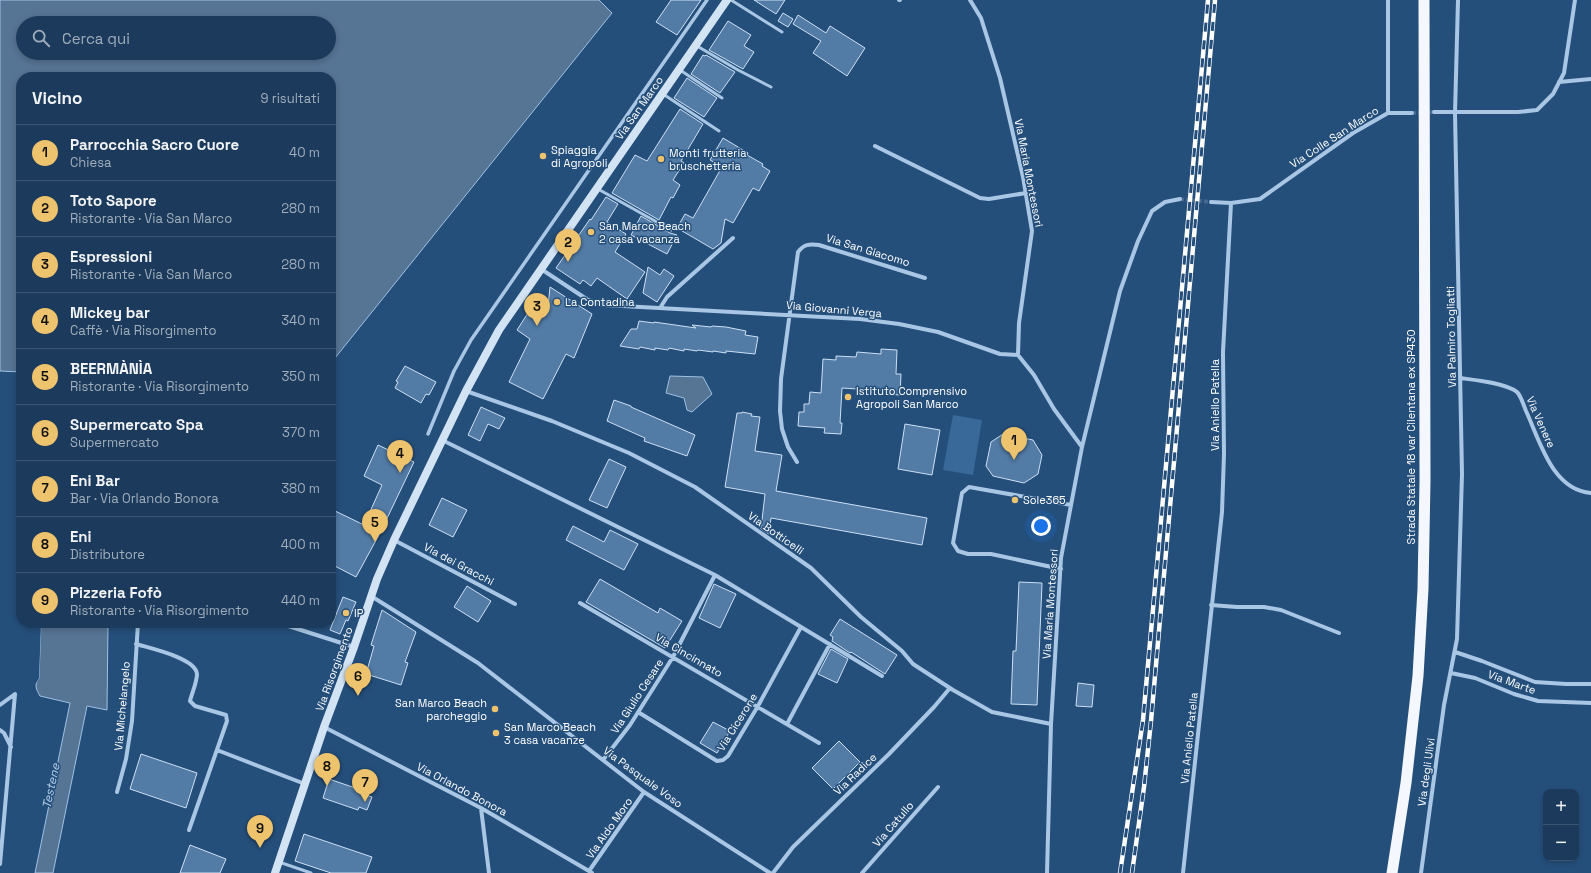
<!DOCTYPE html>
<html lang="it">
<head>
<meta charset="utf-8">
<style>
  :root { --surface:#1c3b5c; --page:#254262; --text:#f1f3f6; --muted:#a0adbb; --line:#3a5572; --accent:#edc36e }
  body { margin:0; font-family:"Space Grotesk",sans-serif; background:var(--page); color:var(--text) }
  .controls { position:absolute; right:12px; bottom:12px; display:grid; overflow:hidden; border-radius:8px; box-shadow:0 2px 6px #0003 }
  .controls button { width:36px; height:36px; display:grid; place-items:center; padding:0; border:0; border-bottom:1px solid var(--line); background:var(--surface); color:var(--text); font:20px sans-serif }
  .you { position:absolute; left:1041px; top:526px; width:14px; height:14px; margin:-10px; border:3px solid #fff; border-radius:50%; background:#1a73e8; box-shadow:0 0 0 6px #1a73e833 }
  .badge { display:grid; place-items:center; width:26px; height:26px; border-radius:50%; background:var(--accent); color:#111; font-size:13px; font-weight:700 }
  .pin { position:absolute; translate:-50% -33px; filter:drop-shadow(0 1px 2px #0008) }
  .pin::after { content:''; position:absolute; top:21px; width:14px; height:12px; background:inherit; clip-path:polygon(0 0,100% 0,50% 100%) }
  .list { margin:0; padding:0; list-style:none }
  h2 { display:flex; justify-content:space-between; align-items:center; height:52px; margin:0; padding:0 16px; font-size:17px }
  h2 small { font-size:13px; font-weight:400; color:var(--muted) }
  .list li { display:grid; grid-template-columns:26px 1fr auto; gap:12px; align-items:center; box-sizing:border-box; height:56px; padding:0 16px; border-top:1px solid var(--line) }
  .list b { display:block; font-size:15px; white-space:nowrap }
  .list p { margin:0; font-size:13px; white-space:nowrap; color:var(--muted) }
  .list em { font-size:13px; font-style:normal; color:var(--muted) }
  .icon { flex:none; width:22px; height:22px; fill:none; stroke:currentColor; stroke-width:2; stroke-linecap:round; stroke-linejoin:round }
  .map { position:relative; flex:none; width:1591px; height:873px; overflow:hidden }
  .search { position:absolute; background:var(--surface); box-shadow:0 2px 6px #0003; left:16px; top:16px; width:320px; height:44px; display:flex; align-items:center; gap:10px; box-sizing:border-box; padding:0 14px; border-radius:22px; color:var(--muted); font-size:15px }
  .panel { position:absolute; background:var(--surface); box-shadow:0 2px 6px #0003; left:16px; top:72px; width:320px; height:556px; border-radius:16px }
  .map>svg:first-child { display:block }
  .green { fill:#396999 }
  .water { fill:#567494; stroke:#9ec2e5; fill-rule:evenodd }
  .pier { fill:#254f7b }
  .building { fill:#527ba6; stroke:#cce0f4 }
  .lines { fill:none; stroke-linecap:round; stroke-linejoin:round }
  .minor-tunnel { stroke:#46698f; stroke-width:4; stroke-dasharray:4 2; stroke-linecap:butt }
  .service { stroke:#a9c7e4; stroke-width:3 }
  .pedestrian { stroke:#a9c7e4; stroke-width:3.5 }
  .minor { stroke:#a9c7e4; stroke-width:4 }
  .secondary { stroke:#d2e3f4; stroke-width:8 }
  .trunk { stroke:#f4f8fe; stroke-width:11 }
  .rail-casing { stroke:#fff; stroke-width:4.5 }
  .rail { stroke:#254f7b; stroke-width:3; stroke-dasharray:9; stroke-linecap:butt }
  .poi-dot { fill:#edc36e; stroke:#254f7b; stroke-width:1.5 }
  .labels { text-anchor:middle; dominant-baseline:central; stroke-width:3; stroke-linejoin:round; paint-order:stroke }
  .street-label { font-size:11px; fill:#fff; stroke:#254f7b }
  .poi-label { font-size:11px; fill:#fff; stroke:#254f7b; text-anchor:start }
  .water-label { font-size:12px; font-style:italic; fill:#b5d1ec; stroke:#254f7b }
</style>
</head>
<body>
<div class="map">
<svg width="1591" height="873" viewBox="0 0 1591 873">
  <rect width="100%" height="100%" fill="#254f7b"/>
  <path class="green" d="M953 415 982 420 973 475 943 470Z"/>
  <path class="water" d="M0 0H599L612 13 331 363V77H21V372L0 371ZM23 23H329V53H23Z
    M670 376 703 377 712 394 692 412 687 410 684 398 666 393Z
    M41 623H108L107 710 87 706 53 873H35L70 703 40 696C36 689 34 685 39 678Z"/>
  <path class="pier" d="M39 623H41L39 678 36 683 34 682 37 677Z"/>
  <path class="building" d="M671 0H701L677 35 656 22Z
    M754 0H785L776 14Z
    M783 13 793 19 788 27 778 21Z
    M798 15 826 33 830 26 865 48 847 76 813 53 821 41 793 24Z
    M728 21 751 35 744 46 754 52 743 69 709 50Z
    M703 55 705 56 706 55 735 72 720 93 691 74Z
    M687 78 717 98 704 117 674 98Z
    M680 109 703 124 681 161 684 163 673 180 680 185 673 198 671 197 659 220 612 193 635 155 647 161Z
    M723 138 748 153 747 155 763 164 762 166 770 171 759 191 753 188 733 223 725 219 721 243 713 249 677 228 685 214 693 218 722 167 710 160Z
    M606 197 618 204 607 222 626 234 615 252 645 272 627 299 597 278 591 286 583 280 580 284 556 268 590 219 591 220Z
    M641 216 670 233 677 235 667 254 631 235Z
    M648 267 660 275 664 269 674 276 657 302 643 293Z
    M550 287 592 314 574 358 566 354 543 399 509 382 530 339 517 330 537 299 548 307Z
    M639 321 654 323V322L696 328 692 325 711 327 712 326 726 327 746 331 745 335 758 337 755 354 726 351V353L713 351V352L698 350 697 351 684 349V351L669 348 668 350 655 348V350L640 347 639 349 620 346 631 329H637Z
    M881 349 897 350 896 374H901L900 395 886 394 887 391 842 388 840 423H842L841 434 824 433 825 428 798 426 799 412H804V404H809L810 392 821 393 823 359 836 360V356L856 357 857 352 881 354Z
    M405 366 436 382 429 395 426 394 421 403 395 388 398 382 396 381Z
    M614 400 631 406V407L695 435 687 456 644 441 645 438 607 421Z
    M481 407 505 418 499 429 488 424 480 441 468 435Z
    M742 412 752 414 751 416 760 417 755 451 782 455 776 491 927 518 922 545 771 518 769 534 761 529 765 494 725 487 737 413H742Z
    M905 424 940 430 932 475 898 469Z
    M1003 434 1033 440 1042 455 1038 474 1024 483 993 476 986 466 991 442Z
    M378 445 414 462 380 533 356 577 331 564V509L364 525 382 485 364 476Z
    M609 459 626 467 607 508 589 500Z
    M442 498 467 510 453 537 429 525Z
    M573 526 604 542 610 530 638 544 624 570 566 540Z
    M600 579 658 613 660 608 682 621 665 648 586 602Z
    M1019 582 1042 583 1037 705 1011 704 1013 651H1016Z
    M714 584 736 594 720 628 699 618Z
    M467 586 491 601 478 622 454 607Z
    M343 597 356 602 348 621 346 620 340 634 330 630Z
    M382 610 416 632 405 662 408 663 401 685 366 674 374 646 371 645Z
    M840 619 897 655 885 674 851 652 850 653 832 641 833 637 830 635Z
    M831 649 848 659 837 683 818 674Z
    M1078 683 1094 685 1092 707 1076 706Z
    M713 722 730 731 717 753 700 743Z
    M839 741 860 762 833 789 812 768Z
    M141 754 197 773 186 808 130 789Z
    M329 779 364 791 363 794 372 797 367 810 359 807 358 810 323 798Z
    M304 834 372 857 366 873H331L295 861Z
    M190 845 226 859 220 873H180Z"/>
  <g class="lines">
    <path class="minor-tunnel" d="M1412 113 1434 112
      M1180 199 1211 202"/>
    <path class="service" d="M731 0 782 32
      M697 46 738 70 771 87
      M680 70 722 98
      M663 94 719 131
      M598 189 671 230
      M279 862 311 873"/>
    <path class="pedestrian" d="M428 434 454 371 471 340 707 0"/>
    <path class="minor" d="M899 0H900
      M970 0 981 18 1000 78 1023 177 1032 231 1019 323 1018 355
      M1559 82 1591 79
      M1434 112H1518L1537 110 1553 94 1564 73 1575 0
      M1388 113V0
      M875 146 980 198 989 199 1026 193
      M1211 202 1231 203 1260 199 1353 133 1388 113H1412
      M541 269 588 300 604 305 860 319 899 324 938 332 1000 354 1018 355 1034 375 1054 409 1082 447
      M660 308 667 297 733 238
      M1460 378C1475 380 1505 383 1517 392 1521 396 1524 406 1526 411 1540 441 1552 490 1591 493
      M466 391 552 421 629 453 695 487 811 568 861 617 902 651 913 664 953 690 992 712 1051 724
      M442 440 715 575 882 676
      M797 462 788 447 782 429 780 411 781 379 798 252C804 244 809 244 819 245L925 278
      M394 540 515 604
      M1061 569 991 554H968L958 551 953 543 962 493 969 487 1071 505
      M371 596 478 663 644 792 770 873
      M580 603 819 743
      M1211 605 1237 607H1264L1281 610 1339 633
      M279 623 354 647
      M136 644C149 648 196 658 197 674 197 682 192 693 190 701L195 706 226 715 227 721 189 830
      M1455 652 1482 661 1535 682 1566 684H1591
      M1451 673 1475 678 1514 694 1538 701 1591 703
      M0 705 15 694
      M638 712 717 761 723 760 728 756 758 706 801 627
      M787 724 830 644
      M324 727 481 808 589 871
      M0 730 4 733 11 747
      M217 750 305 784
      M603 760 630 725 673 657 715 575
      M117 792 126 759 132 721 138 623
      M481 808 489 873
      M0 864 15 694
      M592 873 589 871 644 792
      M773 873 793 847 889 754 934 707 950 688
      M862 873 938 787
      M1047 873 1051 724 1061 558 1082 447 1120 291 1138 241 1152 211 1165 202 1180 199
      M1183 873 1222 512 1224 454 1223 352 1231 203
      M1421 873 1444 705 1457 639 1462 474 1455 113 1458 0"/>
    <path class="secondary" d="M275 873 324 727 354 647 377 579 394 540 466 391 499 330 727 0"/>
    <path class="trunk" d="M1392 873 1406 783 1418 676 1423 589 1425 481 1424 0"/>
    <g class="rail-casing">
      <path id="rail" d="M1120 873 1143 720 1208 0
        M1132 873 1144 787 1151 721 1215 0"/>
    </g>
    <use href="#rail" class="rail"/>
  </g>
  <g class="poi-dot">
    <circle cx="543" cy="156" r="4"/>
    <circle cx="661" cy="159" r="4"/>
    <circle cx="591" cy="232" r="4"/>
    <circle cx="557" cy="302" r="4"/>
    <circle cx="848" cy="397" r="4"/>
    <circle cx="1015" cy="500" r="4"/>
    <circle cx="346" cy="613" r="4"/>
    <circle cx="495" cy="709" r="4"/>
    <circle cx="496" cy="733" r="4"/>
  </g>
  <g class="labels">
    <g class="street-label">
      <text transform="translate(639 108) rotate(-55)">Via San Marco</text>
      <text transform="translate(1334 137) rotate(-33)">Via Colle San Marco</text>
      <text transform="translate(1029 173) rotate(79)">Via Maria Montessori</text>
      <text transform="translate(868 250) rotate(17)">Via San Giacomo</text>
      <text transform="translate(834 309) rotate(5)">Via Giovanni Verga</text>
      <text transform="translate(1451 337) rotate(-91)">Via Palmiro Togliatti</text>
      <text transform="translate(1215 405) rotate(-90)">Via Aniello Patella</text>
      <text transform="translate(1541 422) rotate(66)">Via Venere</text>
      <text transform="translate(1411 437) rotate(-90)">Strada Statale 18 var Cilentana ex SP430</text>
      <text transform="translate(776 533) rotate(35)">Via Botticelli</text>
      <text transform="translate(459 564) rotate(28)">Via dei Gracchi</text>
      <text transform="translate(1050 604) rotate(-86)">Via Maria Montessori</text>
      <text transform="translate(689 655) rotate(30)">Via Cincinnato</text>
      <text transform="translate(334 669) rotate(-70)">Via Risorgimento</text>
      <text transform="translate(1512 682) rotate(20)">Via Marte</text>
      <text transform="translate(637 696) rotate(-57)">Via Giulio Cesare</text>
      <text transform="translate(122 706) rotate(-85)">Via Michelangelo</text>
      <text transform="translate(737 722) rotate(-58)">Via Cicerone</text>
      <text transform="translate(1189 738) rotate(-84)">Via Aniello Patella</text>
      <text transform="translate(1426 772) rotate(-82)">Via degli Ulivi</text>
      <text transform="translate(855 774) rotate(-44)">Via Radice</text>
      <text transform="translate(643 777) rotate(36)">Via Pasquale Voso</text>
      <text transform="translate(462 789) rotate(28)">Via Orlando Bonora</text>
      <text transform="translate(893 824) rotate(-49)">Via Catullo</text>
      <text transform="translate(609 828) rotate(-55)">Via Aldo Moro</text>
    </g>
    <g class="poi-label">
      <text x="551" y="150">Spiaggia<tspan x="551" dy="13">di Agropoli</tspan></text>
      <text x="669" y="153">Monti frutteria<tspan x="669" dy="13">bruschetteria</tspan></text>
      <text x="599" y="226">San Marco Beach<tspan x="599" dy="13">2 casa vacanza</tspan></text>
      <text x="565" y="302">La Contadina</text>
      <text x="856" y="391">Istituto Comprensivo<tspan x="856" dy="13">Agropoli San Marco</tspan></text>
      <text x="1023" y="500">Sole365</text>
      <text x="354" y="613">IP</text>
      <text x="487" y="703" text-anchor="end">San Marco Beach<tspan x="487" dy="13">parcheggio</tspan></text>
      <text x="504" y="727">San Marco Beach<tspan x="504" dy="13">3 casa vacanze</tspan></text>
    </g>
    <g class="water-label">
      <text transform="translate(51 786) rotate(-78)">Testene</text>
    </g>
  </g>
</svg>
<div class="controls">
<button>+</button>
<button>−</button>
</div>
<div class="you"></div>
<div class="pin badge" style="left:1014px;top:460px">1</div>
<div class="pin badge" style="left:568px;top:262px">2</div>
<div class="pin badge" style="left:537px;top:326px">3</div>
<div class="pin badge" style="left:400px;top:473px">4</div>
<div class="pin badge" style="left:375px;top:542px">5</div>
<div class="pin badge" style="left:358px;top:696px">6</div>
<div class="pin badge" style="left:365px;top:802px">7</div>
<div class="pin badge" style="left:327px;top:786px">8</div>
<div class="pin badge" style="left:260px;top:848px">9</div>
<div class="search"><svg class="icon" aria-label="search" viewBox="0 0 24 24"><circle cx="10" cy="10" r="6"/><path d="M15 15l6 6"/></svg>Cerca qui</div>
<section class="panel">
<h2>Vicino<small>9 risultati</small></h2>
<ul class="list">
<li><span class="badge">1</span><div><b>Parrocchia Sacro Cuore</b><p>Chiesa</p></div><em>40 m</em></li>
<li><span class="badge">2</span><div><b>Toto Sapore</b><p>Ristorante · Via San Marco</p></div><em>280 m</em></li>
<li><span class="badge">3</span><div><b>Espressioni</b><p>Ristorante · Via San Marco</p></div><em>280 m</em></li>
<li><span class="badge">4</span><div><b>Mickey bar</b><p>Caffè · Via Risorgimento</p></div><em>340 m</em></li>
<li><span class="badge">5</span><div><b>BEERMÀNÌA</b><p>Ristorante · Via Risorgimento</p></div><em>350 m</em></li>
<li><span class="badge">6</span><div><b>Supermercato Spa</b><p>Supermercato</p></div><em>370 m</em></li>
<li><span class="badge">7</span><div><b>Eni Bar</b><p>Bar · Via Orlando Bonora</p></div><em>380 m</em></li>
<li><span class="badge">8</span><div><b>Eni</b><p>Distributore</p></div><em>400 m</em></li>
<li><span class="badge">9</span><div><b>Pizzeria Fofò</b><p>Ristorante · Via Risorgimento</p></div><em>440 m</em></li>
</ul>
</section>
</div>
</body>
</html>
